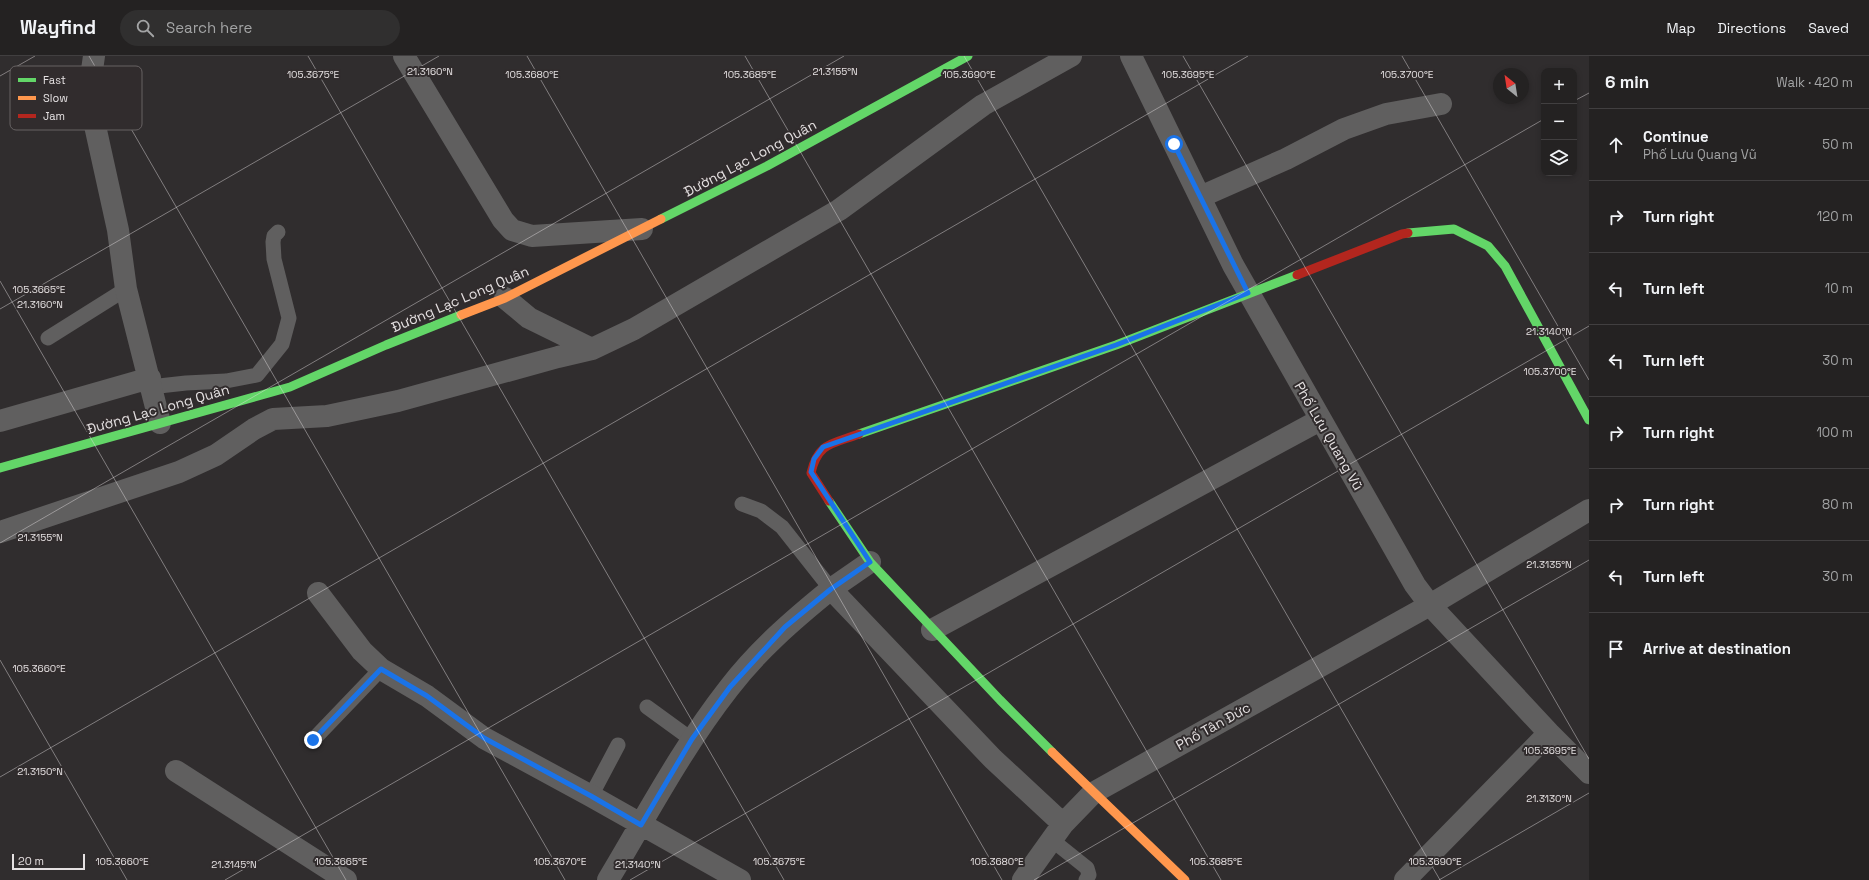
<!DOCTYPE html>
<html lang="en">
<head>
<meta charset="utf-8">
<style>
  :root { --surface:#242222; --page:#302f2f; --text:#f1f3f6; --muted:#a3a4a5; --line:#413f40 }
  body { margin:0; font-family:"Space Grotesk",sans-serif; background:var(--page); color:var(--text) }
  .controls { position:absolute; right:12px; top:12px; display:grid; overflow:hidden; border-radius:8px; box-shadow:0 2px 6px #0003 }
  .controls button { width:36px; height:36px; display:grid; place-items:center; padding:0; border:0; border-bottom:1px solid var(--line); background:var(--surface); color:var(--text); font:20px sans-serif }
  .compass { position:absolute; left:1493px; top:12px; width:36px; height:36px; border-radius:50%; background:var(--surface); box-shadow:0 2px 6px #0003; rotate:330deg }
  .scale { position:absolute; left:12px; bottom:10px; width:73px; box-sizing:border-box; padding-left:4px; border:2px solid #e5e1e2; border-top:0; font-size:11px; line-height:14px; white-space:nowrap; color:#e5e1e2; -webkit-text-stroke:3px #312c2d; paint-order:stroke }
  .stop { position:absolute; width:12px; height:12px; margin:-9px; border:3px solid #1a73e8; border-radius:50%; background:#fff }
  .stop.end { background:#1a73e8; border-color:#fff; box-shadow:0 1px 4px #0008 }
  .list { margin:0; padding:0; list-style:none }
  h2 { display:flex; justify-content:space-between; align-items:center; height:52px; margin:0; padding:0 16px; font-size:17px }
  h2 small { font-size:13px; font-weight:400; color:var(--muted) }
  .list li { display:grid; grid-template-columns:26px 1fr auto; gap:12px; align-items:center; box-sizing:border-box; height:72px; padding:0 16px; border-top:1px solid var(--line) }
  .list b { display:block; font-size:15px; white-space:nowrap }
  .list p { margin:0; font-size:13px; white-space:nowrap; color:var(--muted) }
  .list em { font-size:13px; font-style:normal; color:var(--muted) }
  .icon { flex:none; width:22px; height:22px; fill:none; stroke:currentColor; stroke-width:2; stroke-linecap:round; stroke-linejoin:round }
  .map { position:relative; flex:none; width:1589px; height:824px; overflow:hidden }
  header { display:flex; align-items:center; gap:24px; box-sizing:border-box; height:56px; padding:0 20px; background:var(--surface); border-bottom:1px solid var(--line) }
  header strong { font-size:19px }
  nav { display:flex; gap:22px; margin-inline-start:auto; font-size:14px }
  .search { width:280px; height:36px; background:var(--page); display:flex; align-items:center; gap:10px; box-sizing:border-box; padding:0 14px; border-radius:22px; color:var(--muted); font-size:15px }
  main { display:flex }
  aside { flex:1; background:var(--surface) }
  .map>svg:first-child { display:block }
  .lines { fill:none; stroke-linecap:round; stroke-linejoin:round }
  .lane { stroke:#605f5f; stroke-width:15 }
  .street { stroke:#605f5f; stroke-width:22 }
  .fast { stroke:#63d668; stroke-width:9 }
  .slow { stroke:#ff974d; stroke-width:9 }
  .jam { stroke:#b3261e; stroke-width:9 }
  .route { stroke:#1a73e8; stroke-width:5 }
  .ticks { fill:none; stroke:#e5e1e2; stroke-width:1; stroke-opacity:0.45 }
  .labels { text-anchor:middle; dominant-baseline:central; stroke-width:4; stroke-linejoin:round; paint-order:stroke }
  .street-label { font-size:14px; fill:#e5e1e2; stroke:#312c2d }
  .key { fill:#312c2d; stroke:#676263; stroke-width:1 }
  .key-label { font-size:11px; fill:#e5e1e2 }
  .ticks-label { font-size:10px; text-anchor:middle; fill:#e5e1e2; stroke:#312c2d; stroke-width:4; stroke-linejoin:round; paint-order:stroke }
</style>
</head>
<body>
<header>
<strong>Wayfind</strong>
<div class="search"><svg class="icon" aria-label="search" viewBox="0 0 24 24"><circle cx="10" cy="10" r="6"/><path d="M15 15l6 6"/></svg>Search here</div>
<nav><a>Map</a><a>Directions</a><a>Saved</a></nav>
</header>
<main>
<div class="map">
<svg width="1589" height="824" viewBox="0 0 1589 824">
  <rect width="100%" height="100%" fill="#302d2e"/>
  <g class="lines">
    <path class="lane" d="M48 282 126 233
      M150 331 186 327 226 325 257 319 282 288 289 262 274 203 273 186 274 180 278 176
      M742 448 761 455 782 471 831 533
      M647 651 691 683
      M313 684 381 613
      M591 740 618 689
      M1052 784 1087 812 1089 819 1086 824"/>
    <path class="street" d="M94 0 90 28V47L118 174 126 233 160 367
      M404 0 503 164 512 174 532 180 642 173
      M1131 0 1233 209 1415 529 1430 549 1549 677 1589 717
      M1200 141 1286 103 1344 73 1386 58 1441 48
      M505 242 529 262 592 293
      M0 365 150 322
      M0 476 179 416 216 399 254 373 273 363 327 360 398 345 558 301 592 293 634 273 839 154 983 49 1071 0
      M831 533 870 506
      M318 537 362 595 381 613 427 640 484 682 591 740 740 824
      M932 574 1320 364
      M176 715 346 824
      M608 824C647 759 682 692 729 632 758 594 794 563 831 533L993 703 1063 768
      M1023 824 1063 768 1093 737 1430 549 1589 454
      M1405 824 1549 677"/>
    <path class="fast" d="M661 163 767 110 968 0
      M1408 177 1454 173 1488 190 1505 210 1589 364
      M859 378 1116 289 1297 219
      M0 412 290 331 386 289 461 259
      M829 445 870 506 1000 644 1052 696"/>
    <path class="slow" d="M461 259 505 242 661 163
      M1052 696 1185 824"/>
    <path class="jam" d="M1297 219 1402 178 1408 177
      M829 445 811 417C818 386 833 388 859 378"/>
  </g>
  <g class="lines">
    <path class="route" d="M313 684 381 613 427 640 484 682 591 740 641 769 692 683 730 631 785 571 831 533 870 506 811 416 814 403 823 391 1116 289 1248 237 1174 88"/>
  </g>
  <path class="ticks" d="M89 0 565 824M308 0 784 824M527 0 1002 824M745 0 1221 824M964 0 1440 824M1183 0 1589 703M1402 0 1589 324M0 20 35 0M1574 45 1589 37M0 225 346 824M0 253 439 0M0 487 844 0M0 604 127 824M0 721 1248 0M225 824 1544 63M630 824 1589 270M1034 824 1589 504M1439 824 1589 737"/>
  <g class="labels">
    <g class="street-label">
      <text transform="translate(750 102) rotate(-28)">Đường Lạc Long Quân</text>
      <text transform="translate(460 243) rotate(-23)">Đường Lạc Long Quân</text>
      <text transform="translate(158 353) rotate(-16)">Đường Lạc Long Quân</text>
      <text transform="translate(1329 380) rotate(60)">Phố Lưu Quang Vũ</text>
      <text transform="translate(1213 670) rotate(-29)">Phố Tân Đức</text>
    </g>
  </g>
  <rect x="10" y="10" width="132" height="64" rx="6" class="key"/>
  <rect x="18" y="22" width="18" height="4" fill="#63d668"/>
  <rect x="18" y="40" width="18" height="4" fill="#ff974d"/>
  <rect x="18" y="58" width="18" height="4" fill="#b3261e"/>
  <g class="key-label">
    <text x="43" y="28">Fast</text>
    <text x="43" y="46">Slow</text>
    <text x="43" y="64">Jam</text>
  </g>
  <g class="ticks-label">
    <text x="430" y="19">21.3160°N</text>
    <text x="835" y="19">21.3155°N</text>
    <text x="313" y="22">105.3675°E</text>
    <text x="750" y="22">105.3685°E</text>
    <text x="969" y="22">105.3690°E</text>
    <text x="1188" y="22">105.3695°E</text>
    <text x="1407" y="22">105.3700°E</text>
    <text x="532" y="22">105.3680°E</text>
    <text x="39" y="237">105.3665°E</text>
    <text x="40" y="252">21.3160°N</text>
    <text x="1549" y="279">21.3140°N</text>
    <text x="1550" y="319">105.3700°E</text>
    <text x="40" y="485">21.3155°N</text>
    <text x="1549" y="512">21.3135°N</text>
    <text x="39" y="616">105.3660°E</text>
    <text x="1550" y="698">105.3695°E</text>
    <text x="40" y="719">21.3150°N</text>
    <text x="1549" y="746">21.3130°N</text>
    <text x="122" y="809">105.3660°E</text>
    <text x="341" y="809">105.3665°E</text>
    <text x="560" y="809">105.3670°E</text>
    <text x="779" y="809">105.3675°E</text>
    <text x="997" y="809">105.3680°E</text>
    <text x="1216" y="809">105.3685°E</text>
    <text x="1435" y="809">105.3690°E</text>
    <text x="234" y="812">21.3145°N</text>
    <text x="638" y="812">21.3140°N</text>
  </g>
</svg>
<div class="controls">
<button>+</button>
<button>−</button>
<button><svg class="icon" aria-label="layers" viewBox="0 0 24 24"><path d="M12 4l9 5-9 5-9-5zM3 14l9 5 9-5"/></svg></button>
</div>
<svg class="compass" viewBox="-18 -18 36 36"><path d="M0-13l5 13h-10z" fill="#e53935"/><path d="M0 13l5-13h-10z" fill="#a3a4a5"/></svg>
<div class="scale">20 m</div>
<div class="stop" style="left:1174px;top:88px"></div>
<div class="stop end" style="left:313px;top:684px"></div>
</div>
<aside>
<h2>6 min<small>Walk · 420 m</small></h2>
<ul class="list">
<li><svg class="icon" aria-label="ahead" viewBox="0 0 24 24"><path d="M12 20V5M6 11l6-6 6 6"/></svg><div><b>Continue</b><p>Phố Lưu Quang Vũ</p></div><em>50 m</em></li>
<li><svg class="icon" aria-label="right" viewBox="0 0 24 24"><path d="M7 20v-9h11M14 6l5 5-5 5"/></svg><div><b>Turn right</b></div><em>120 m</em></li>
<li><svg class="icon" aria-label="left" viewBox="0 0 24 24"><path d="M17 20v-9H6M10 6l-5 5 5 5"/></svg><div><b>Turn left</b></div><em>10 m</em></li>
<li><svg class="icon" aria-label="left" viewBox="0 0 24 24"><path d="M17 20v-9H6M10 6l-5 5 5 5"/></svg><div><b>Turn left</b></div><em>30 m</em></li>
<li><svg class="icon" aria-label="right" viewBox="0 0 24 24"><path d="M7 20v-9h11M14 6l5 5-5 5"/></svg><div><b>Turn right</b></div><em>100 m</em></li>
<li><svg class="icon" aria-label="right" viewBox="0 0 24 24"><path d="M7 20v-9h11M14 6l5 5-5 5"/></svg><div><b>Turn right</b></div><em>80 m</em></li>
<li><svg class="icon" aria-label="left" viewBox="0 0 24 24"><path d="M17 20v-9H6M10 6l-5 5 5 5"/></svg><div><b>Turn left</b></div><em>30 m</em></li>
<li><svg class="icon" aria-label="arrive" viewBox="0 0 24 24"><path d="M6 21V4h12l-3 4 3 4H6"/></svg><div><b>Arrive at destination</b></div></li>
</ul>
</aside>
</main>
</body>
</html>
